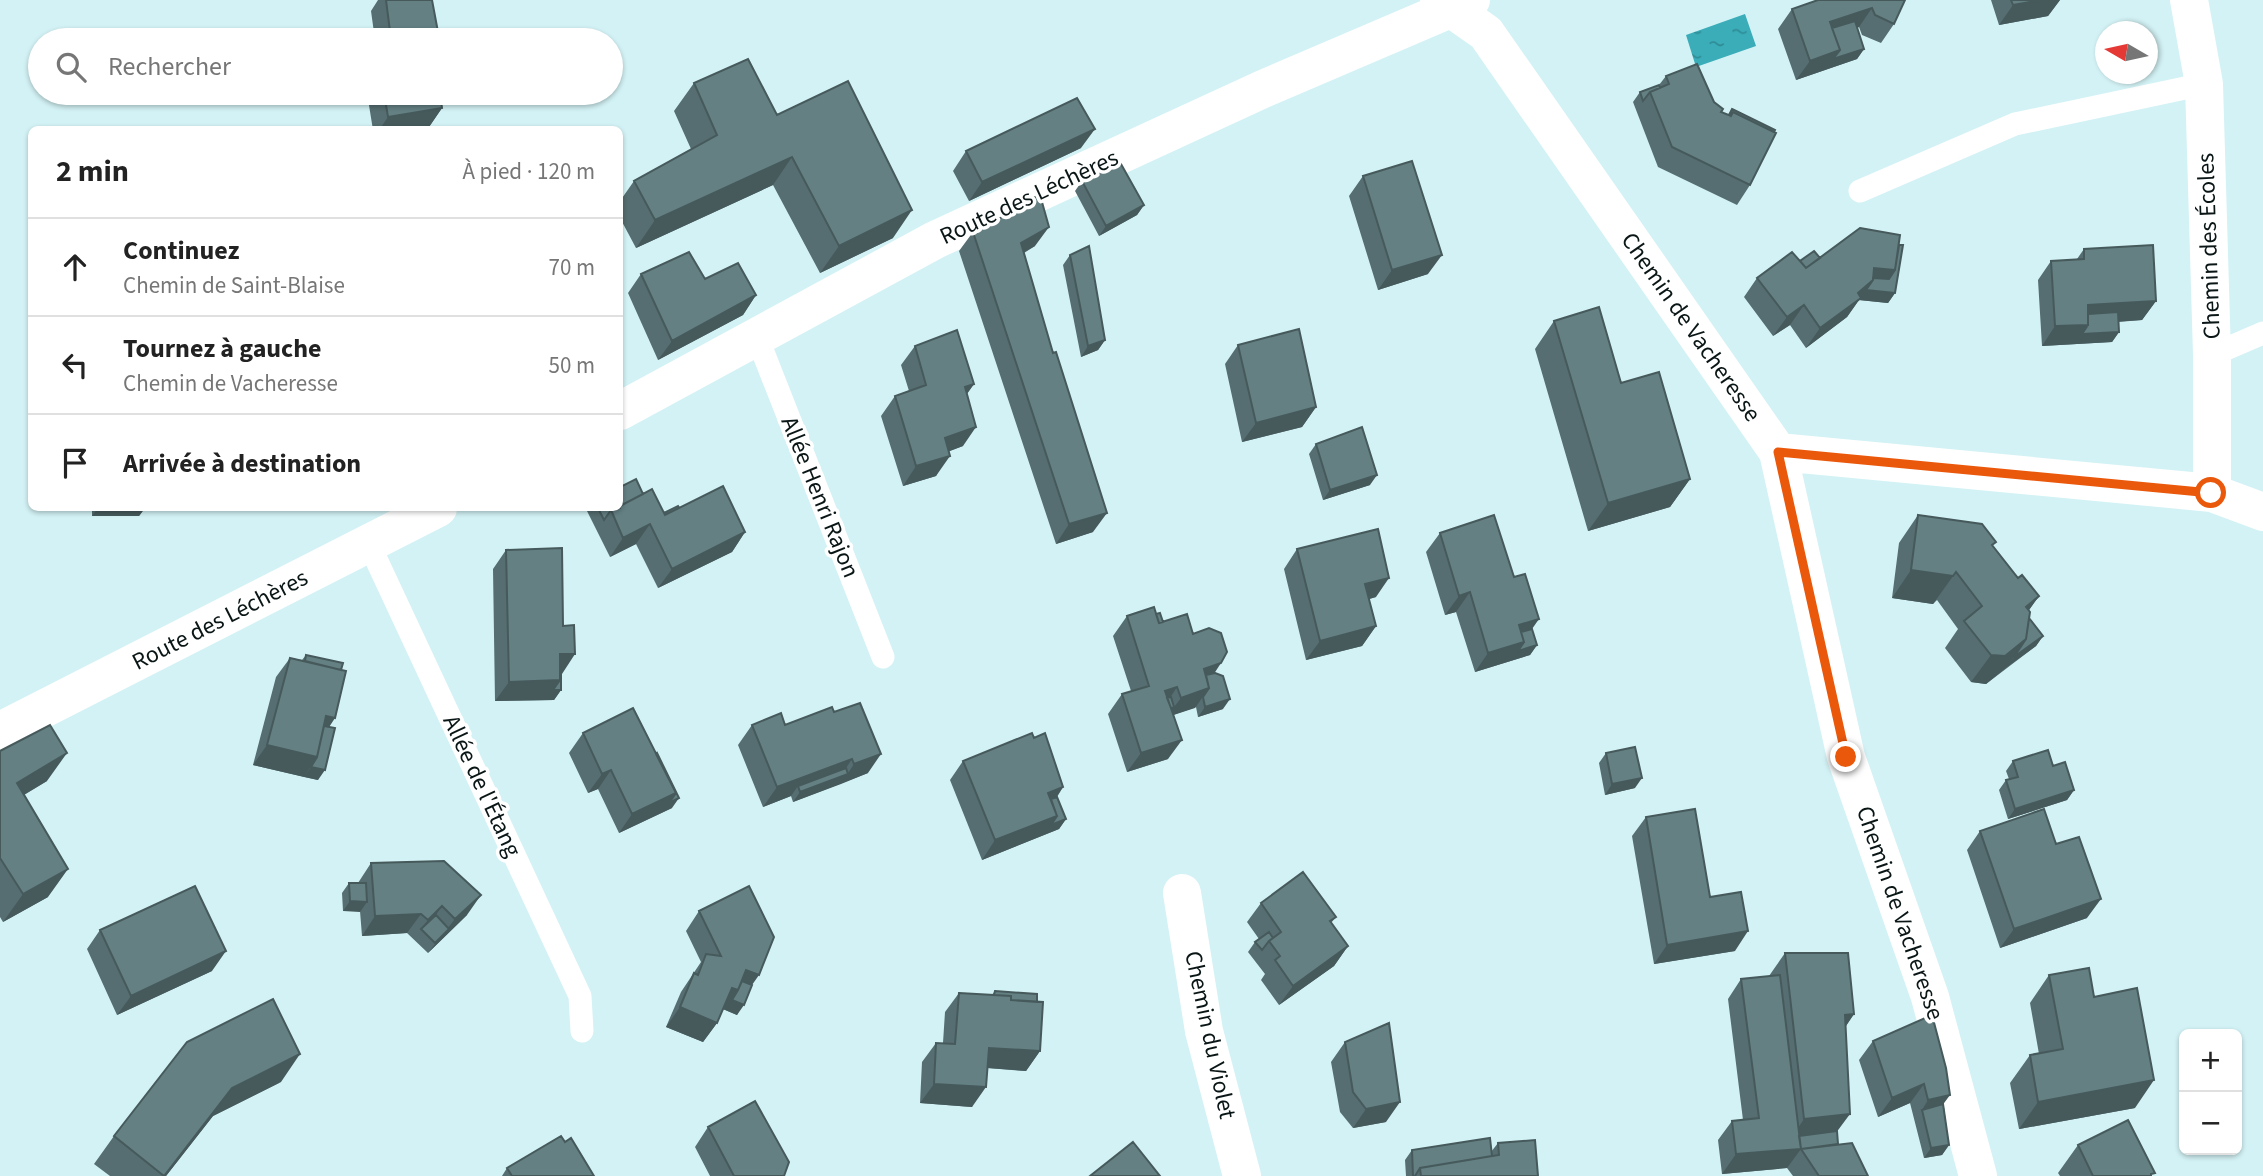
<!DOCTYPE html>
<html lang="fr">
<head>
<meta charset="utf-8">
<style>
  :root { --surface:#fff; --page:#f6f6f6; --text:#222; --muted:#767676; --line:#e0e0e0 }
  body { margin:0; font-family:"Source Sans 3",sans-serif; background:var(--page); color:var(--text) }
  .controls { position:absolute; right:21px; bottom:21px; display:grid; overflow:hidden; border-radius:10px; box-shadow:0 2px 5px #0004 }
  .controls button { width:63px; height:63px; display:grid; place-items:center; padding:0; border:0; border-bottom:2px solid var(--line); background:var(--surface); color:var(--text); font:35px sans-serif }
  .compass { position:absolute; left:2095px; top:21px; width:63px; height:63px; border-radius:50%; background:var(--surface); box-shadow:0 2px 5px #0004; rotate:279deg }
  .stop { position:absolute; width:21px; height:21px; margin:-16px; border:5px solid #ea580c; border-radius:50%; background:#fff }
  .stop.end { background:#ea580c; border-color:#fff; box-shadow:0 2px 7px #0008 }
  .list { margin:0; padding:0; list-style:none }
  h2 { display:flex; justify-content:space-between; align-items:center; height:91px; margin:0; padding:0 28px; font-size:30px }
  h2 small { font-size:23px; font-weight:400; color:var(--muted) }
  .list li { display:grid; grid-template-columns:46px 1fr auto; gap:21px; align-items:center; box-sizing:border-box; height:98px; padding:0 28px; border-top:2px solid var(--line) }
  .list b { display:block; font-size:26px; white-space:nowrap }
  .list p { margin:0; font-size:23px; white-space:nowrap; color:var(--muted) }
  .list em { font-size:23px; font-style:normal; color:var(--muted) }
  .icon { flex:none; width:38px; height:38px; fill:none; stroke:currentColor; stroke-width:2; stroke-linecap:round; stroke-linejoin:round }
  .map { position:relative; flex:none; width:2263px; height:1176px; overflow:hidden }
  .search { position:absolute; background:var(--surface); box-shadow:0 2px 5px #0004; left:28px; top:28px; width:595px; height:77px; display:flex; align-items:center; gap:18px; box-sizing:border-box; padding:0 24px; border-radius:38px; color:var(--muted); font-size:26px }
  .panel { position:absolute; background:var(--surface); box-shadow:0 2px 5px #0004; left:28px; top:126px; width:595px; height:385px; border-radius:10px }
  .map>svg:first-child { display:block }
  .water { fill:url(#water-ripples) }
  .lines { fill:none; stroke-linecap:round; stroke-linejoin:round }
  .lane { stroke:#fff; stroke-width:23 }
  .street { stroke:#fff; stroke-width:38 }
  .wall { fill:#566e71 }
  .shaded-wall { fill:#465a5c }
  .building { fill:#648083; stroke:#465a5c; stroke-width:2 }
  .route { stroke:#ea580c; stroke-width:9 }
  .labels { text-anchor:middle; dominant-baseline:central; stroke-width:7; stroke-linejoin:round; paint-order:stroke }
  .street-label { font-size:24px; fill:#0a1516; stroke:#fff }
</style>
</head>
<body>
<div class="map">
<svg width="2263" height="1176" viewBox="0 0 2263 1176">
  <defs>
    <pattern id="water-ripples" width="26" height="14" patternUnits="userSpaceOnUse" patternTransform="scale(1.75)"><rect width="26" height="14" fill="#3aadb9"/><path d="M2 4q2-2 4 0t4 0M15 11q2-2 4 0t4 0" fill="none" stroke="#2f8c95"/></pattern>
  </defs>
  <rect width="100%" height="100%" fill="#d3f2f5"/>
  <path class="water" d="M1745 14 1756 46 1696 67 1686 35Z"/>
  <g class="lines">
    <path class="lane" d="M1860 191 2015 124 2204 84
      M757 337 883 657
      M2212 355 2263 333
      M369 544 580 996 582 1031"/>
    <path class="street" d="M1439 0 1486 33 1778 452 1846 757 1930 997 1978 1176
      M2189 0 2204 84 2212 355V493
      M620 411 935 240 1263 89 1471 0
      M1778 452 2212 493 2263 512
      M0 731 438 508
      M1182 893 1204 1031 1242 1176"/>
  </g>
  <path class="wall" d="M378 0H432L438 32 432 40H375L371 11Z
    M1905 0 1894 24 1881 43 1862 35 1859 27 1857 28 1864 49 1857 59 1796 80 1778 29 1792 9Z
    M1991 0H2060L2048 16 1999 25Z
    M1666 76 1714 102 1721 112 1728 115 1732 109 1750 185 1737 205 1658 167 1633 102 1640 92 1659 85Z
    M694 83 777 115 893 238 820 273 773 185 636 248 620 218V201L634 181 691 149 674 111Z
    M367 93H440L442 108 429 127 416 130H373Z
    M1081 148 969 201 953 171 966 151Z
    M1363 176 1428 274 1378 290 1349 196Z
    M1082 181 1144 205 1137 215 1099 236 1075 191Z
    M1007 210 1035 246 1024 253 1093 532 1056 544 959 251 973 232 1002 217Z
    M1899 245 1895 293 1888 303 1859 300 1847 317 1806 348 1790 325 1773 336 1744 297 1757 278 1800 261Z
    M2084 249 2156 301 2142 320 2118 322 2119 332 2112 342 2042 346 2038 280 2051 261 2077 259Z
    M1070 255 1105 340 1098 350 1081 357 1063 265Z
    M641 274 705 279 756 295 743 315 658 360 628 293Z
    M1554 321 1621 383 1690 479 1670 507 1588 531 1535 349Z
    M1238 345 1316 407 1302 427 1242 442 1225 364Z
    M915 346 974 384 967 394 963 446 949 451 936 476 903 486 881 416 895 396 909 391 901 365Z
    M1316 444 1370 485 1323 500 1309 454Z
    M643 494 664 513 679 508 745 532 732 552 658 588 636 544 610 557 587 511 590 508H620Z
    M92 508H145L139 516H92Z
    M1918 515 1993 546 2018 578 2039 596 2029 610V618L2043 636 2036 646 1986 684 1971 682 1945 648 1958 629 1937 600 1933 604 1892 598 1899 543Z
    M1440 533 1513 576 1537 645 1530 655 1475 672 1456 612 1445 615 1426 552Z
    M1297 549 1376 597 1369 599 1376 626 1362 646 1306 660 1284 569Z
    M506 550 561 674V690L554 700 495 701 493 569Z
    M1156 614 1163 622 1193 634 1215 673 1223 709 1198 717 1196 707 1173 715 1168 759 1127 772 1108 714 1122 694 1131 691 1113 636 1127 616Z
    M306 655 329 727 318 780 253 765 276 677 290 658 302 660Z
    M832 707 868 773 793 802 791 796 763 807 738 745 752 725H785Z
    M583 733 672 808 619 833 598 789 588 793 569 753Z
    M1034 738 1063 787 1057 797 1066 819 1059 829 982 860 950 780 963 761Z
    M0 751 47 781 24 795 48 897 3 922 0 917Z
    M1606 753 1635 788 1605 795 1599 763Z
    M2013 761 2053 766 2074 790 2067 800 2008 819 1999 790 2006 780 2009 779 2006 771Z
    M1646 817 1710 897 1735 951 1654 964 1632 836Z
    M1980 831 2056 844 2087 918 2000 948 1967 850Z
    M371 863 467 915 428 953 407 933 362 936 360 911H343L342 893 349 883H358Z
    M1261 903 1336 917 1331 923 1348 946 1334 966 1279 1005 1261 980 1265 974 1248 952 1255 942 1259 939 1247 922Z
    M699 911 752 985 737 1015 723 1009 717 1023 703 1042 666 1027 681 992 701 962 686 931Z
    M100 930 212 971 117 1015 87 949Z
    M1785 953 1854 1014 1846 1026 1837 1131 1838 1144 1868 1176H1793L1787 1168 1722 1174 1718 1140 1732 1121 1743 1120 1728 999 1741 979 1769 976Z
    M2049 975 2094 997 2135 1108 2019 1129 2010 1083 2030 1055 2039 1054 2030 1003Z
    M995 991 1037 1002 1040 1051 1026 1071 987 1068 972 1107 920 1103 922 1062 936 1043H943L945 1012 959 993 992 995Z
    M1932 1015 1949 1145 1942 1155 1924 1158 1910 1103 1878 1117 1859 1060 1873 1041Z
    M1345 1042 1386 1122 1353 1128 1340 1112 1331 1062Z
    M281 1082 213 1116 166 1176H110L94 1164 114 1136Z
    M708 1127 784 1176H710L695 1147Z
    M1498 1143 1538 1176H1406L1405 1160 1412 1150 1491 1152Z
    M2078 1145 2152 1176H2060L2058 1173Z
    M507 1168 594 1176H502Z"/>
  <path class="shaded-wall" d="M2042 0H2060L2048 16 1999 25 2013 5Z
    M1872 8 1859 27 1826 38 1830 22Z
    M438 32 432 40 430 33Z
    M1864 49 1857 59 1796 80 1810 61 1840 50Z
    M442 108 429 127 416 130H379L388 117Z
    M1095 129 1081 148 969 201 982 182Z
    M792 157 773 185 636 248 655 220Z
    M1144 205 1137 215 1099 236 1106 226Z
    M912 210 893 238 820 273 839 246Z
    M1049 227 1035 246 1007 262 1021 243Z
    M1442 255 1428 274 1378 290 1392 270Z
    M1874 268 1895 270V293L1888 303 1859 300 1847 317 1806 348 1820 328Z
    M756 295 743 315 658 360 672 341Z
    M2156 301 2142 320 2081 324 2088 305Z
    M1804 305 1790 325 1773 336 1787 317Z
    M2088 325 2119 332 2112 342 2042 346 2055 326Z
    M1105 340 1098 350 1081 357 1088 346Z
    M974 384 960 403 965 387Z
    M1316 407 1302 427 1242 442 1256 423Z
    M976 427 963 446 932 458 945 438Z
    M950 456 936 476 903 486 916 466Z
    M1377 475 1370 485 1323 500 1330 490Z
    M1690 479 1670 507 1588 531 1608 503Z
    M98 508H145L139 516H92Z
    M1107 513 1093 532 1056 544 1069 524Z
    M650 524 636 544 610 557 623 538Z
    M745 532 732 552 658 588 672 569Z
    M1911 570 1956 572 1933 604 1892 598Z
    M1389 578 1376 597 1352 604 1365 584Z
    M1470 592 1456 612 1445 615 1459 596Z
    M2039 596 2019 624 2026 607Z
    M1539 619 1525 639 1515 642 1519 625Z
    M1376 626 1362 646 1306 660 1320 641Z
    M2043 636 2036 646 2007 667 2014 657Z
    M2026 639 2007 667 1986 684 1971 682 1991 655Z
    M1524 642 1537 645 1530 655 1475 672 1488 653Z
    M560 654H575L562 674 553 673Z
    M1221 663 1208 683 1204 669Z
    M560 680 561 690 554 700 495 701 509 682Z
    M1177 687 1164 707 1165 691Z
    M1209 688 1195 708 1155 721 1162 711 1174 707 1181 698Z
    M1230 699 1223 709 1198 717 1205 707Z
    M326 716 335 718 322 738Z
    M1182 740 1168 759 1127 772 1141 753Z
    M267 745 317 757 304 777 253 765Z
    M67 753 47 781 0 809 17 783Z
    M881 754 868 773 841 784 854 764Z
    M852 759 840 777 848 774 841 784 793 802 800 792 798 786 791 796 763 807 777 787Z
    M311 767 325 770 318 780 304 777Z
    M611 770 598 789 588 793 602 774Z
    M1642 778 1635 788 1605 795 1612 784Z
    M1063 787 1050 807 1048 793Z
    M2074 790 2067 800 2008 819 2015 809Z
    M676 793 679 798 672 808 619 833 632 814Z
    M1057 816 1066 819 1059 829 982 860 995 840Z
    M68 869 48 897 3 922 23 894Z
    M481 895 467 915 428 953 455 919Z
    M2101 899 2087 918 2000 948 2014 929Z
    M350 901 367 902 360 912 343 911Z
    M442 906 429 925 421 929 428 920Z
    M421 914 407 933 362 936 375 916Z
    M1748 931 1735 951 1654 964 1667 945Z
    M1348 946 1334 966 1279 1005 1293 986Z
    M226 951 212 971 117 1015 131 996Z
    M746 970 759 975 745 995 744 1005 737 1015 718 1007Z
    M680 1007 717 1023 703 1042 666 1027Z
    M1854 1014 1835 1042 1845 1015Z
    M989 1048 1040 1051 1026 1071 975 1067Z
    M300 1054 281 1082 213 1116 166 1176H164L232 1088Z
    M2154 1080 2135 1108 2019 1129 2038 1102Z
    M934 1084 986 1087 972 1107 920 1103Z
    M1924 1084 1910 1103 1878 1117 1892 1098Z
    M1950 1095 1936 1114 1922 1110 1928 1100Z
    M1400 1102 1386 1122 1353 1128 1366 1109Z
    M1850 1114 1830 1141 1792 1137 1804 1119Z
    M1949 1145 1942 1155 1924 1158 1931 1148Z
    M1801 1149 1787 1168 1722 1174 1736 1154Z"/>
  <path class="building" d="M386 0H432L438 32 430 33 432 40H383L391 39Z
    M1818 0H1905L1894 24 1875 15 1872 8 1830 22 1840 50 1810 61 1792 9Z
    M2011 0H2042L2013 5Z
    M1855 21 1864 49 1833 59 1840 50 1832 28Z
    M748 59 777 115 848 81 912 210 839 246 792 157 655 220 634 181 717 135 694 83Z
    M1697 64 1714 102 1723 109 1721 112 1731 116 1733 112 1776 133 1750 185 1672 147 1650 92 1669 84 1666 76Z
    M1659 85 1660 88 1650 92 1643 101 1640 92Z
    M384 93H440L442 108 388 117Z
    M1077 98 1095 129 982 182 966 151Z
    M1732 109 1775 130 1774 132 1733 112 1730 116 1729 115Z
    M1412 161 1442 255 1392 270 1363 176Z
    M1121 164 1144 205 1106 226 1082 181Z
    M1040 195 1049 227 1021 243 1053 353 1056 352 1107 513 1069 524 973 232 1008 214 1007 210Z
    M1860 228 1900 235 1895 270 1874 268 1873 280 1858 293 1861 298 1820 328 1804 305 1787 317 1757 278 1792 252 1806 268Z
    M1899 245H1903L1895 293 1866 290 1873 280V278L1889 279 1895 270Z
    M2153 245 2156 301 2088 305V325L2055 326 2051 261 2084 259V249Z
    M1089 246 1105 340 1088 346 1070 255Z
    M1814 251 1820 258 1806 268 1800 261Z
    M689 252 705 279 738 263 756 295 672 341 641 274Z
    M1599 307 1621 383 1659 372 1690 479 1608 503 1554 321Z
    M2118 312 2119 332 2082 334 2088 325V314Z
    M1299 329 1316 407 1256 423 1238 345Z
    M957 330 974 384 965 387 976 427 945 438 950 456 916 466 895 396 926 385 915 346Z
    M1362 427 1377 475 1330 490 1316 444Z
    M636 479 643 494 620 506V487Z
    M723 486 745 532 672 569 650 524 623 538 611 510 616 508H620V506L652 489 665 515Z
    M678 506 679 508 665 515 664 513Z
    M598 508H616L611 510 604 520Z
    M1494 515 1514 577 1525 574 1539 619 1519 625 1524 642 1488 653 1470 592 1459 596 1440 533Z
    M1918 515 1982 524 1996 542 1992 545 2018 578 2022 575 2039 596 2026 607 2030 612 2026 639 2005 656 1991 655 1964 621 1982 606 1956 572 1953 576 1911 570Z
    M1378 529 1389 578 1365 584 1376 626 1320 641 1297 549Z
    M562 548 563 626 574 625 575 654H560V680L509 682 506 550Z
    M1154 607 1159 623 1187 614 1193 634 1209 628 1221 633 1227 652 1221 663 1204 669 1209 688 1181 698 1177 687 1165 691 1182 740 1141 753 1122 694 1149 686 1127 616Z
    M1160 613 1163 622 1159 623 1156 614Z
    M2029 618 2043 636 2014 657 2026 639Z
    M1532 629 1537 645 1518 651 1524 642 1521 632Z
    M306 655 343 663 341 670 305 661Z
    M290 658 346 671 335 718 326 716 317 757 267 745Z
    M560 663H561V690H553L560 680Z
    M1215 673 1223 676 1230 699 1205 707 1203 697 1209 688 1206 675Z
    M1171 697 1174 707 1171 708 1167 698Z
    M860 703 881 754 854 764 852 759 777 787 752 725 781 713 785 725 832 707 834 712Z
    M633 708 676 793 632 814 611 770 602 774 583 733Z
    M50 725 67 753 17 783 68 869 23 894 0 858V751Z
    M324 726 335 728 325 770 311 767 317 757Z
    M1032 733 1034 738 1045 733 1063 787 1048 793 1057 816 995 840 963 761Z
    M1635 747 1642 778 1612 784 1606 753Z
    M2048 750 2053 766 2065 762 2074 790 2015 809 2006 780 2018 777 2013 761Z
    M657 753 679 798 669 803 676 793 656 754Z
    M846 768 848 774 800 792 798 786Z
    M1057 797 1066 819 1051 825 1057 816 1051 799Z
    M1695 809 1710 897 1741 892 1748 931 1667 945 1646 817Z
    M2044 809 2056 844 2079 837 2101 899 2014 929 1980 831Z
    M444 861 481 895 455 919 442 906 428 920 421 914 375 916 371 863Z
    M1303 872 1336 917 1330 921 1348 946 1293 986 1275 960 1280 956 1269 941 1281 932 1261 903Z
    M349 883H366L367 902 350 901Z
    M195 886 226 951 131 996 100 930Z
    M749 886 774 937 759 975 746 970 738 990 732 988 717 1023 680 1007 694 973 698 975 706 954 721 956 699 911Z
    M436 915 449 929 435 943 421 929Z
    M1269 932 1273 938 1269 941 1262 950 1255 942Z
    M1785 953H1848L1854 1014 1845 1015 1850 1114 1804 1119Z
    M2089 968 2094 997 2137 988 2154 1080 2038 1102 2030 1055 2063 1049 2049 975Z
    M1780 975 1801 1149 1736 1154 1732 1121 1759 1118 1741 979Z
    M742 981 752 985 744 1005 732 1000 738 990Z
    M995 991 1037 994V1002L1011 1000V996L994 995Z
    M959 993 1011 996V1000L1043 1002 1040 1051 989 1048 986 1087 934 1084 936 1043 955 1044Z
    M273 999 300 1054 232 1088 164 1176 114 1136 187 1042Z
    M1932 1015 1946 1068 1950 1095 1928 1100 1924 1084 1892 1098 1873 1041Z
    M1389 1023 1400 1102 1366 1109 1353 1092 1345 1042Z
    M755 1101 789 1162 784 1176H734L708 1127Z
    M1943 1104 1949 1145 1931 1148 1922 1110Z
    M2128 1120 2155 1173 2151 1174V1176H2093L2078 1145Z
    M1837 1131 1838 1144 1801 1149 1799 1136Z
    M561 1136 565 1142 571 1138 594 1176H512L507 1168Z
    M1490 1138 1492 1156 1420 1168 1415 1176H1413L1412 1150Z
    M1535 1140 1538 1176H1421L1420 1168 1499 1155 1498 1143Z
    M1133 1142 1160 1176H1090Z
    M1852 1143 1868 1176H1819L1801 1149Z"/>
  <g class="lines">
    <path class="route" d="M1846 757 1778 452 2211 493"/>
  </g>
  <g class="labels">
    <g class="street-label">
      <text transform="translate(1029 197) rotate(-25)">Route des Léchères</text>
      <text transform="translate(2209 246) rotate(-92)">Chemin des Écoles</text>
      <text transform="translate(1691 327) rotate(55)">Chemin de Vacheresse</text>
      <text transform="translate(820 497) rotate(68)">Allée Henri Rajon</text>
      <text transform="translate(220 620) rotate(-27)">Route des Léchères</text>
      <text transform="translate(482 786) rotate(65)">Allée de l'Étang</text>
      <text transform="translate(1900 913) rotate(71)">Chemin de Vacheresse</text>
      <text transform="translate(1210 1035) rotate(78)">Chemin du Violet</text>
    </g>
  </g>
</svg>
<div class="controls">
<button>+</button>
<button>−</button>
</div>
<svg class="compass" viewBox="-18 -18 36 36"><path d="M0-13l5 13h-10z" fill="#e53935"/><path d="M0 13l5-13h-10z" fill="#767676"/></svg>
<div class="stop" style="left:2211px;top:493px"></div>
<div class="stop end" style="left:1846px;top:757px"></div>
<div class="search"><svg class="icon" aria-label="search" viewBox="0 0 24 24"><circle cx="10" cy="10" r="6"/><path d="M15 15l6 6"/></svg>Rechercher</div>
<section class="panel">
<h2>2 min<small>À pied · 120 m</small></h2>
<ul class="list">
<li><svg class="icon" aria-label="ahead" viewBox="0 0 24 24"><path d="M12 20V5M6 11l6-6 6 6"/></svg><div><b>Continuez</b><p>Chemin de Saint-Blaise</p></div><em>70 m</em></li>
<li><svg class="icon" aria-label="left" viewBox="0 0 24 24"><path d="M17 20v-9H6M10 6l-5 5 5 5"/></svg><div><b>Tournez à gauche</b><p>Chemin de Vacheresse</p></div><em>50 m</em></li>
<li><svg class="icon" aria-label="arrive" viewBox="0 0 24 24"><path d="M6 21V4h12l-3 4 3 4H6"/></svg><div><b>Arrivée à destination</b></div></li>
</ul>
</section>
</div>
</body>
</html>
